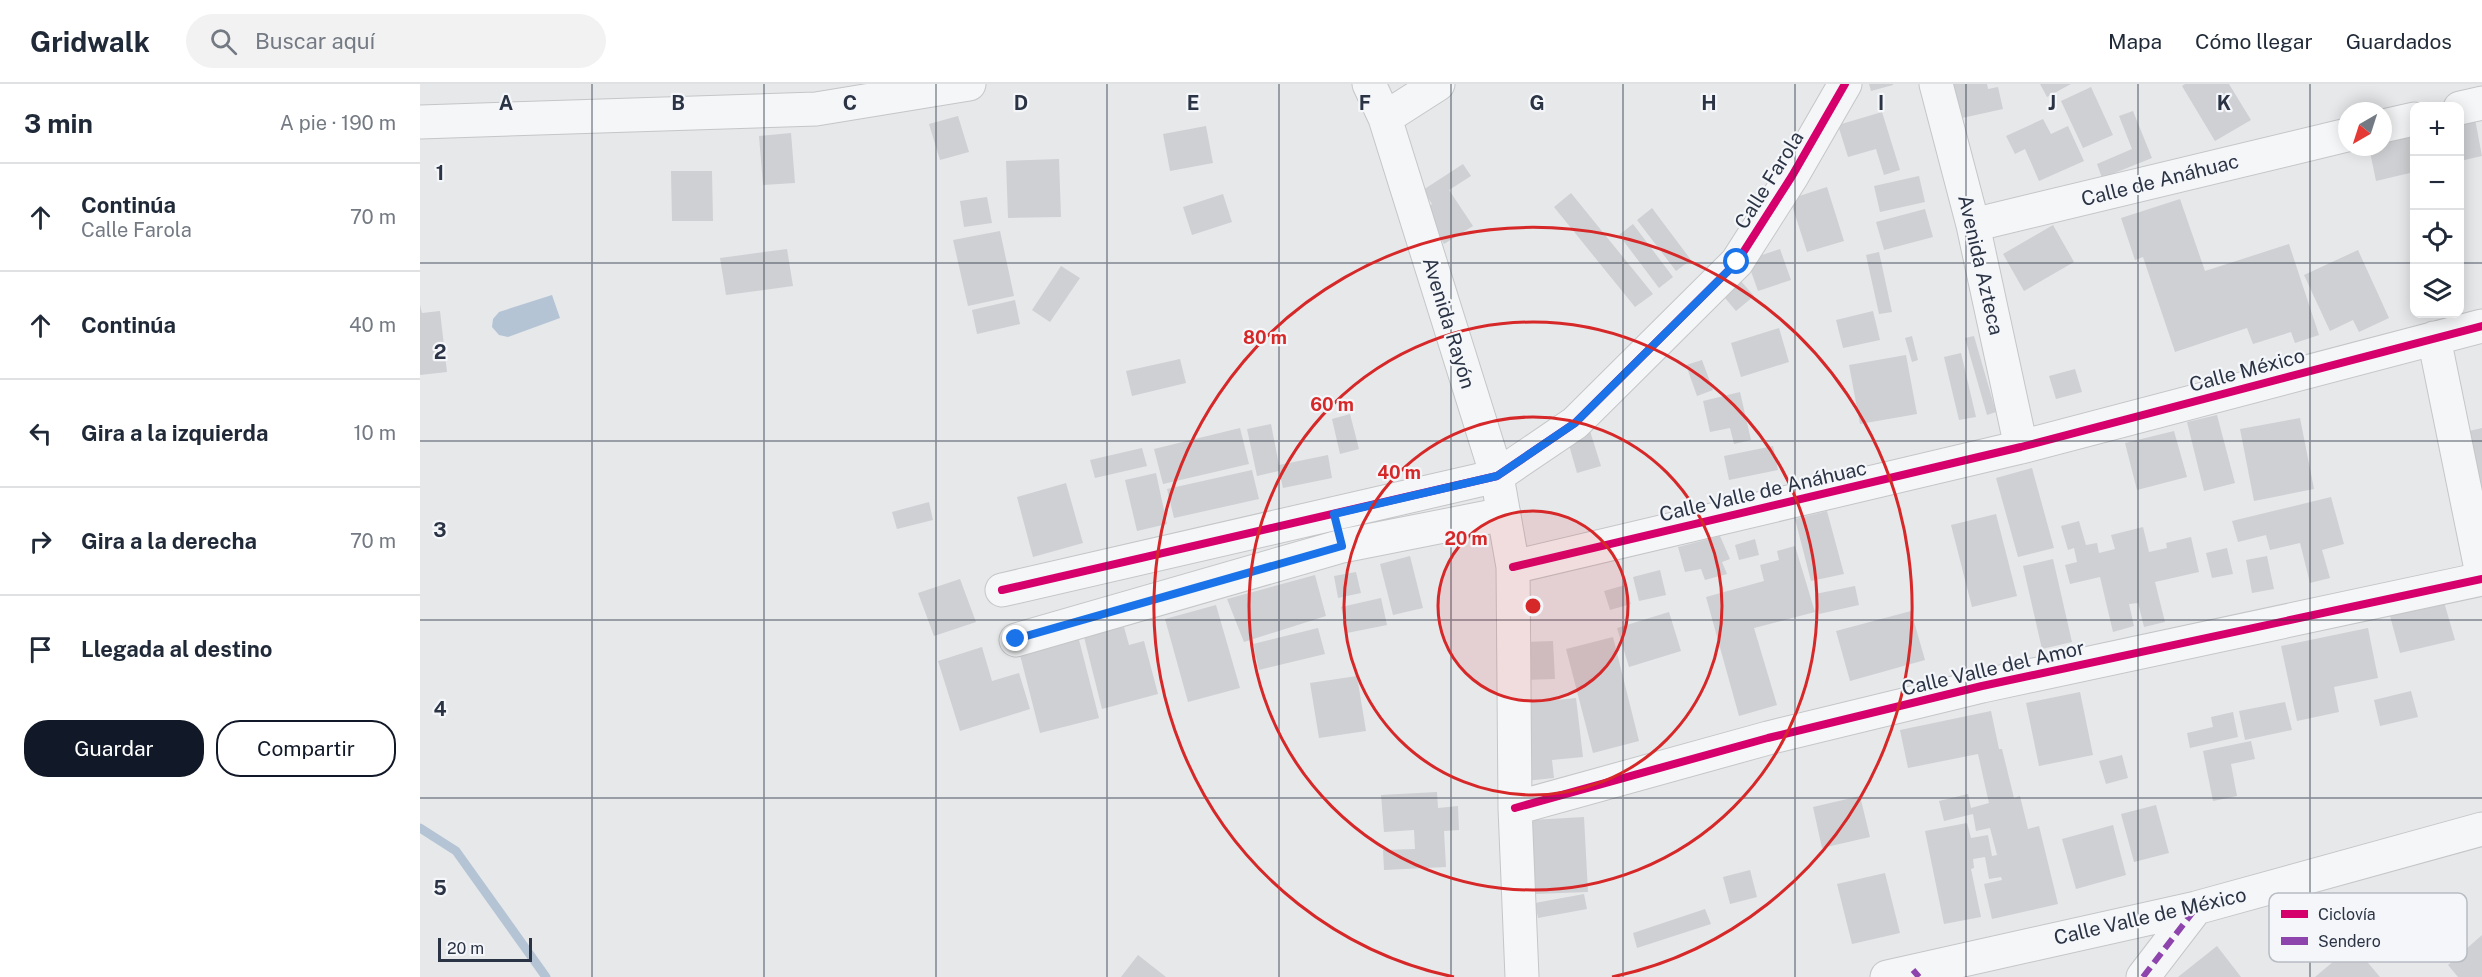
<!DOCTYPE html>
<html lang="es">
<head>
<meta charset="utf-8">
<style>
  :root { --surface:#fff; --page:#f2f2f3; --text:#1f2937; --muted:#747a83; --line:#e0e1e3; --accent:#111827 }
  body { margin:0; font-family:"Public Sans",sans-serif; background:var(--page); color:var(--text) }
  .controls { position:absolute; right:18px; top:18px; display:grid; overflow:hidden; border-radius:12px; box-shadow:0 3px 15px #0003 }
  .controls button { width:54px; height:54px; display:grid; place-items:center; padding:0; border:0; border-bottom:2px solid var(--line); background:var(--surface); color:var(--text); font:30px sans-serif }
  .compass { position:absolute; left:1918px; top:18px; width:54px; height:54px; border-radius:50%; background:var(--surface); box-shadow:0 3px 15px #0003; rotate:219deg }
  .scale { position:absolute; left:18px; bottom:15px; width:94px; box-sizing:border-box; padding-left:6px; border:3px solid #2b3445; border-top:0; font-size:16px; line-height:21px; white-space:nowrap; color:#2b3445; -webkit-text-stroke:4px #f4f6f9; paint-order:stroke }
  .stop { position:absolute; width:18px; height:18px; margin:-14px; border:4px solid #1a73e8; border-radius:50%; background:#fff }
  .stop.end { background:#1a73e8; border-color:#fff; box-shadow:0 2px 6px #0008 }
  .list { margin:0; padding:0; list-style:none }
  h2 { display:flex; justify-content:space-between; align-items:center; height:78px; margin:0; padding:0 24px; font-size:26px }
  h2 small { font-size:20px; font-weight:400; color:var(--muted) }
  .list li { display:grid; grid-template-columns:39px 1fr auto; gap:18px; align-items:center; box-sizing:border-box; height:108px; padding:0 24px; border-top:2px solid var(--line) }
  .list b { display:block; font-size:22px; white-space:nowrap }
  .list p { margin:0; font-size:20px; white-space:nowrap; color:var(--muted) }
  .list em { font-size:20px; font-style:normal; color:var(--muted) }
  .actions { display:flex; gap:12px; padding:18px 24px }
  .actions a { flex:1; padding:14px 0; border:2px solid var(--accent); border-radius:24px; text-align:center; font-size:21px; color:var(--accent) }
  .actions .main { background:var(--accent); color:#fff }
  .icon { flex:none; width:33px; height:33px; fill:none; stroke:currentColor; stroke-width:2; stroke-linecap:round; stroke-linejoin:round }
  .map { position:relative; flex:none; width:2062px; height:893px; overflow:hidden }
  header { display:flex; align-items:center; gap:36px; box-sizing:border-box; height:84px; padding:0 30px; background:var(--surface); border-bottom:2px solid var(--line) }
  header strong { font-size:28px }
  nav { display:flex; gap:33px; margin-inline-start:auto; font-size:21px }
  .search { width:420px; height:54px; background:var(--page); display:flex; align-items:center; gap:15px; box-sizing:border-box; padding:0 21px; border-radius:33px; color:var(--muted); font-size:22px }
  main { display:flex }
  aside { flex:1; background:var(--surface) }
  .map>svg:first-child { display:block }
  .water { fill:#b4c4d5 }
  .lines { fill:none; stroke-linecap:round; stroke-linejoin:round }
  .stream { stroke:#b4c4d5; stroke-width:9 }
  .building { fill:#ced0d3 }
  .minor-casing { stroke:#c4c6c8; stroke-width:35 }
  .minor { stroke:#f5f6f7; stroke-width:33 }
  .quiet { stroke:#8e44ad; stroke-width:6; stroke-dasharray:12 6; stroke-linecap:butt }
  .cycleway-casing { stroke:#f4f6f9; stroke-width:11 }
  .cycleway { stroke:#d6006c; stroke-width:8 }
  .route { stroke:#1a73e8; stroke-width:8 }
  .grid { fill:none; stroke:#2b3445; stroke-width:1.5; stroke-opacity:0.55 }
  .ring { fill:none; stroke:#d62828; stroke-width:3 }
  .labels { text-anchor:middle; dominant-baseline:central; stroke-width:4.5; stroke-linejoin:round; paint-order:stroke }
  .street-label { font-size:20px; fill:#2b3445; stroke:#f4f6f9 }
  .key { fill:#f4f6f9; stroke:#b8bcc3; stroke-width:1.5 }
  .key-label { font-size:16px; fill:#2b3445 }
  .grid-label { font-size:20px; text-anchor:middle; font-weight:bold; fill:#2b3445; stroke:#f4f6f9; stroke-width:4.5; stroke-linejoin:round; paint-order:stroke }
  .centre { fill:#d62828; stroke:#f4f6f9; stroke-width:3 }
  .ring-label { font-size:18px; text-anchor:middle; font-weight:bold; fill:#d62828; stroke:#f4f6f9; stroke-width:4.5; stroke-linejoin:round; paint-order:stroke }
</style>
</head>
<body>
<header>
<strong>Gridwalk</strong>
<div class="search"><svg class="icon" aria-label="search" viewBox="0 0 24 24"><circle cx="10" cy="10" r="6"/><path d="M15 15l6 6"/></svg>Buscar aquí</div>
<nav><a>Mapa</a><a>Cómo llegar</a><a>Guardados</a></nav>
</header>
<main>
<aside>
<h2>3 min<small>A pie · 190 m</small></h2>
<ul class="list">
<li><svg class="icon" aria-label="ahead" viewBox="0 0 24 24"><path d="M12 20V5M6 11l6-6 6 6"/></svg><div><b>Continúa</b><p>Calle Farola</p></div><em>70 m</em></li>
<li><svg class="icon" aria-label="ahead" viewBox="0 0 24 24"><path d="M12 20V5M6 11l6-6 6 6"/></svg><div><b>Continúa</b></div><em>40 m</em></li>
<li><svg class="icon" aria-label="left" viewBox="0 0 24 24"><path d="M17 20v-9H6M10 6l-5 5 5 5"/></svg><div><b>Gira a la izquierda</b></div><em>10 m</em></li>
<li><svg class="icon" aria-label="right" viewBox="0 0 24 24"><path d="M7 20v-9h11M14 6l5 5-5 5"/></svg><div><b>Gira a la derecha</b></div><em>70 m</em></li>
<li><svg class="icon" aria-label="arrive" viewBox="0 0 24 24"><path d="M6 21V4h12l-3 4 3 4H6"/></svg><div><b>Llegada al destino</b></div></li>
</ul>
<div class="actions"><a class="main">Guardar</a><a>Compartir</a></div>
</aside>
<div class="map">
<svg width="2062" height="893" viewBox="0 0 2062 893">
  <rect width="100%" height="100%" fill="#e6e8ea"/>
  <path class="water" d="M132 211 140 234 88 253 79 251 72 243 73 235 79 228Z"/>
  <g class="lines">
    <path class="stream" d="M0 744 36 767 126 893"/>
  </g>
  <path class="building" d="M1449 0H1473V1L1451 7Z
    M1525 0H1567L1568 5 1578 3 1583 25 1533 36Z
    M1620 0H1651L1627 13Z
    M1765 0H1809L1831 36 1795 57 1762 2Z
    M1671 3 1693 51 1663 64 1641 17Z
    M1713 27 1732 74 1682 94 1677 80 1712 65 1699 32Z
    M1462 28 1480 86 1464 91 1456 65 1428 73 1418 41Z
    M538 32 549 68 520 76 509 40Z
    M1623 35 1631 50 1648 42 1664 77 1619 97 1605 65 1595 70 1586 52Z
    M2055 35 2062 72 2040 77V39Z
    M786 42 793 79 750 87 743 50Z
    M371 49 375 99 343 101 339 52Z
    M1994 49V88L1956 97 1949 63H1963V57Z
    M639 75 641 133 588 134 586 77Z
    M1043 80 1051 92 1029 106 1053 142 1024 160 1003 126 1012 120 1003 106Z
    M251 87H292L293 137H252Z
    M1499 92 1505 118 1460 128 1454 102Z
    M1407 103 1424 157 1387 168 1370 115Z
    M1151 109 1233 210 1215 223 1134 123Z
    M803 110 812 138 772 151 763 123Z
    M567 113 572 139 544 143 540 117Z
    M1760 115 1785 187 1869 160 1899 251 1875 259 1871 248 1833 260 1827 244 1755 268 1723 173 1715 176 1701 134Z
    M1232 124 1271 176 1256 187 1217 136Z
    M1505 125 1513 153 1464 166 1456 138Z
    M1213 140 1253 193 1239 204 1199 151Z
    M1633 141 1654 178 1604 207 1583 170Z
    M580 147 594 212 548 222 533 156Z
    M367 165 373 202 306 211 300 174Z
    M1360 165 1371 196 1338 207 1327 176Z
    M1938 166 1969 234 1939 248 1933 236 1910 247 1884 191Z
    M1459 168 1472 228 1459 230 1446 171Z
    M641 182 660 194 630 238 612 226Z
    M1312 187 1334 212 1316 227 1295 202Z
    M595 216 600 240 557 250 552 226Z
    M0 221 2 229 20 227 27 288 0 291Z
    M1453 227 1460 256 1423 264 1416 236Z
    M1359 244 1369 278 1321 293 1311 259Z
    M1492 252 1498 276 1492 278 1485 254Z
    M1554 252 1576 328 1567 331 1545 254Z
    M1541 269 1556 333 1539 336 1524 273Z
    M1486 271 1497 330 1440 340 1429 281Z
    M760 275 766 299 712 312 706 287Z
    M1282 276 1293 306 1277 312 1266 281Z
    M1655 285 1662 308 1636 315 1629 292Z
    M1320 308 1331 356 1314 360 1310 344 1290 348 1283 317Z
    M930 330 939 365 920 370 912 335Z
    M1797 331 1815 399 1784 407 1767 338Z
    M1880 334 1894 405 1834 417 1820 345Z
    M851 340 859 381 908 371 912 394 863 404 859 387 837 392 827 345Z
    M820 344 829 380 743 400 734 365Z
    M2062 344V421L2040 349Z
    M1170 347 1181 382 1157 389 1147 354Z
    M1754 347 1767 393 1717 406 1705 359Z
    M1353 362 1358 386 1309 396 1304 372Z
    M722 364 727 382 675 394 670 376Z
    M1612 384 1634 464 1598 473 1576 394Z
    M832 386 839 415 754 434 747 405Z
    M736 389 747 440 717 447 705 396Z
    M646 399 663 459 613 473 597 413Z
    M1911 413 1924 460 1902 466 1910 494 1890 499 1880 459 1850 466 1846 451 1818 458 1812 437Z
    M509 418 513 436 477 445 472 428Z
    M1407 427 1424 490 1391 497 1375 435Z
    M1576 430 1597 512 1552 523 1531 441Z
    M1659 437 1666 461 1677 459 1679 469 1695 465 1691 451 1723 443 1729 468 1747 464 1746 459 1771 453 1779 488 1735 498 1745 538 1724 543 1718 519 1709 520 1714 542 1693 548 1680 493 1650 500 1645 481 1657 478 1654 464 1648 466 1641 442Z
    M1300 452 1310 475 1302 478 1307 490 1285 496 1281 485 1265 488 1258 463Z
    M1335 455 1339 471 1319 476 1315 461Z
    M1375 462 1395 528 1334 544 1357 621 1319 632 1286 513 1344 497 1340 481 1359 476 1357 467Z
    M1807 464 1813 490 1792 494 1786 469Z
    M990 472 1003 524 973 531 960 480Z
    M1847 472 1854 505 1832 509 1826 476Z
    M1633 475 1652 558 1622 565 1603 482Z
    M1240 486 1246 511 1219 517 1213 493Z
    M936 488 941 509 918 514 914 492Z
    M895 491 906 532 824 558 807 515Z
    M540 495 556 538 514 552 498 509Z
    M1205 501 1211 520 1190 526 1184 507Z
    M1435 502 1439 521 1399 530 1395 510Z
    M961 514 967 541 927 549 921 523Z
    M2024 518 2035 556 1980 569 1970 532Z
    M796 521 820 604 768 618 745 535Z
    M1491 527 1505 576 1430 597 1416 547Z
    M1249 528 1261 567 1209 583 1197 544Z
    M704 543 709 561 724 557 738 610 682 625 664 553Z
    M898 544 905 570 839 586 833 560Z
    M1948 544 1958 594 1914 603 1919 628 1877 637 1861 562Z
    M657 548 679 634 620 649 598 563Z
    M1193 553 1219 657 1173 669 1146 565Z
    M1133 557 1135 595 1102 596 1101 558Z
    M562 563 572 597 599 589 610 625 540 647 518 577Z
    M937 592 946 647 899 654 890 599Z
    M1991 607 1998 633 1960 642 1954 616Z
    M1660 608 1673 671 1619 682 1606 619Z
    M1156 614 1163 673 1132 676 1134 694 1105 697 1096 620Z
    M1865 618 1872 646 1825 656 1819 627Z
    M1571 627 1579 665H1582L1594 714 1600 712 1608 745 1619 742 1638 820 1572 835 1564 800 1582 796 1581 793 1569 795 1565 773 1553 775 1554 784 1551 785 1561 833 1524 840 1505 747 1547 739 1551 754 1568 751 1572 772 1577 771 1570 744 1556 747 1553 730 1524 737 1519 717 1548 710 1551 724 1569 719 1564 697 1558 670 1488 684 1480 646Z
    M1813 628 1818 653 1770 664 1767 649 1793 643 1791 633Z
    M1831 657 1835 675 1811 680 1817 712 1793 717 1783 667Z
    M1702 671 1708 694 1686 700 1679 677Z
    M1017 708 1018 724 1038 722 1039 746 1024 747 1026 783 964 786 963 766 995 765 994 746 964 748 961 711Z
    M1440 712 1450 753 1402 764 1393 723Z
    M1736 721 1749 769 1714 778 1701 730Z
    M1164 733 1168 808 1116 810 1111 736Z
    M1693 741 1706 791 1656 805 1642 755Z
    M1330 786 1337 813 1310 820 1303 793Z
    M1465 789 1480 849 1432 860 1417 800Z
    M1164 810 1167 825 1118 834 1115 819Z
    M1285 825 1291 840 1217 864 1213 849Z
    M2062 851V893H2038L2028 881Z
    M1933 861 1960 893H1895Z
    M1797 862 1821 893H1758Z
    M718 871 746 893H701Z"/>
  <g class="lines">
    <g class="minor-casing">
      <path id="minor" d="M949 0 965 34 1077 392 1093 483 1095 724 1102 893
        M1516 0 1553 141 1601 363
        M2040 24 2062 19
        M965 34 1018 0
        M0 38 396 25 549 0
        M1963 42 1994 35
        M1553 141 1927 51
        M2014 254 2062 490
        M1093 483 1601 363 2062 242
        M582 506 1077 392 1155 339 1317 178 1372 92 1425 0
        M596 556 922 462 1084 430
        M1095 724 1348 654 1562 602 2062 495
        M1467 893 1776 824 2062 745
        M1723 893 1776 824"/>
    </g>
    <use href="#minor" class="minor"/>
    <path class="quiet" d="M1493 886 1499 893
      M1723 893 1776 824"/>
    <g class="cycleway-casing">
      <path id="cycleway" d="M1093 483 1601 363 2062 242
        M582 506 1077 392 1155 339 1317 178 1372 92 1425 0
        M1095 724 1348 654 1562 602 2062 495"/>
    </g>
    <use href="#cycleway" class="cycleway"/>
  </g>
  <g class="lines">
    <path class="route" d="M596 555 922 462 914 430 1077 392 1155 339 1317 178"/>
  </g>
  <path class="grid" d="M172 0V893M344 0V893M516 0V893M687 0V893M859 0V893M1031 0V893M1203 0V893M1375 0V893M1546 0V893M1718 0V893M1890 0V893M0 179H1994M2040 179H2062M0 357H2062M0 536H2062M0 714H2062"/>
  <circle cx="1113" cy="522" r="95" fill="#d62828" fill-opacity=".12"/>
  <g class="ring">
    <circle cx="1113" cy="522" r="95"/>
    <circle cx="1113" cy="522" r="189"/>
    <circle cx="1113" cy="522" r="284"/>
    <path d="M1034 893A379 379 0 1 1 1192 893"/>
  </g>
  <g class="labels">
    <g class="street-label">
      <text transform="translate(1349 96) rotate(-58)">Calle Farola</text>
      <text transform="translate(1740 96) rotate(-14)">Calle de Anáhuac</text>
      <text transform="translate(1561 181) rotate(77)">Avenida Azteca</text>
      <text transform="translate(1029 239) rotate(73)">Avenida Rayón</text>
      <text transform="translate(1827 286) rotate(-15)">Calle México</text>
      <text transform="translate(1343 407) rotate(-13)">Calle Valle de Anáhuac</text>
      <text transform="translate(1573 584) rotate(-13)">Calle Valle del Amor</text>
      <text transform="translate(1730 832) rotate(-13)">Calle Valle de México</text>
    </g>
  </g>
  <rect x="1849" y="809" width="198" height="69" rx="9" class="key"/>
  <rect x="1861" y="826" width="27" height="8" fill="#d6006c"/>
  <rect x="1861" y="853" width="27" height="8" fill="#8e44ad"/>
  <g class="key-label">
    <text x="1898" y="836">Ciclovía</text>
    <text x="1898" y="863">Sendero</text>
  </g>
  <g class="grid-label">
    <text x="86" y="26">A</text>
    <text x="258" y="26">B</text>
    <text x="430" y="26">C</text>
    <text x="601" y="26">D</text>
    <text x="773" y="26">E</text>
    <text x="945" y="26">F</text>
    <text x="1117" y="26">G</text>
    <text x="1289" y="26">H</text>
    <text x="1461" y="26">I</text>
    <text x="1632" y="26">J</text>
    <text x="1804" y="26">K</text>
    <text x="20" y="96">1</text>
    <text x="20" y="275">2</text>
    <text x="20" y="453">3</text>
    <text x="20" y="632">4</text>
    <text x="20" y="811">5</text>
  </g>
  <circle cx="1113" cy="522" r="9" class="centre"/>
  <g class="ring-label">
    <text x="845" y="260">80 m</text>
    <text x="912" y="327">60 m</text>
    <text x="979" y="395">40 m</text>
    <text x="1046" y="461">20 m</text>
  </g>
</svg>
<div class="controls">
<button>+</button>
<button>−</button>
<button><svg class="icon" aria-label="locate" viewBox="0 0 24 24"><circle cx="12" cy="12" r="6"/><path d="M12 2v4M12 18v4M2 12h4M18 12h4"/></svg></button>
<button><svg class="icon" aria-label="layers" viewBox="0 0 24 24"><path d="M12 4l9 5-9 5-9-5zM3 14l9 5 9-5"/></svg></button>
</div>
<svg class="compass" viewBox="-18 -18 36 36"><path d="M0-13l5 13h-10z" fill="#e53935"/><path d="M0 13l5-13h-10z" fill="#747a83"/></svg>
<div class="scale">20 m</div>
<div class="stop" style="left:1317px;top:178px"></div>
<div class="stop end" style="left:596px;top:555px"></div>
</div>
</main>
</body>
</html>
